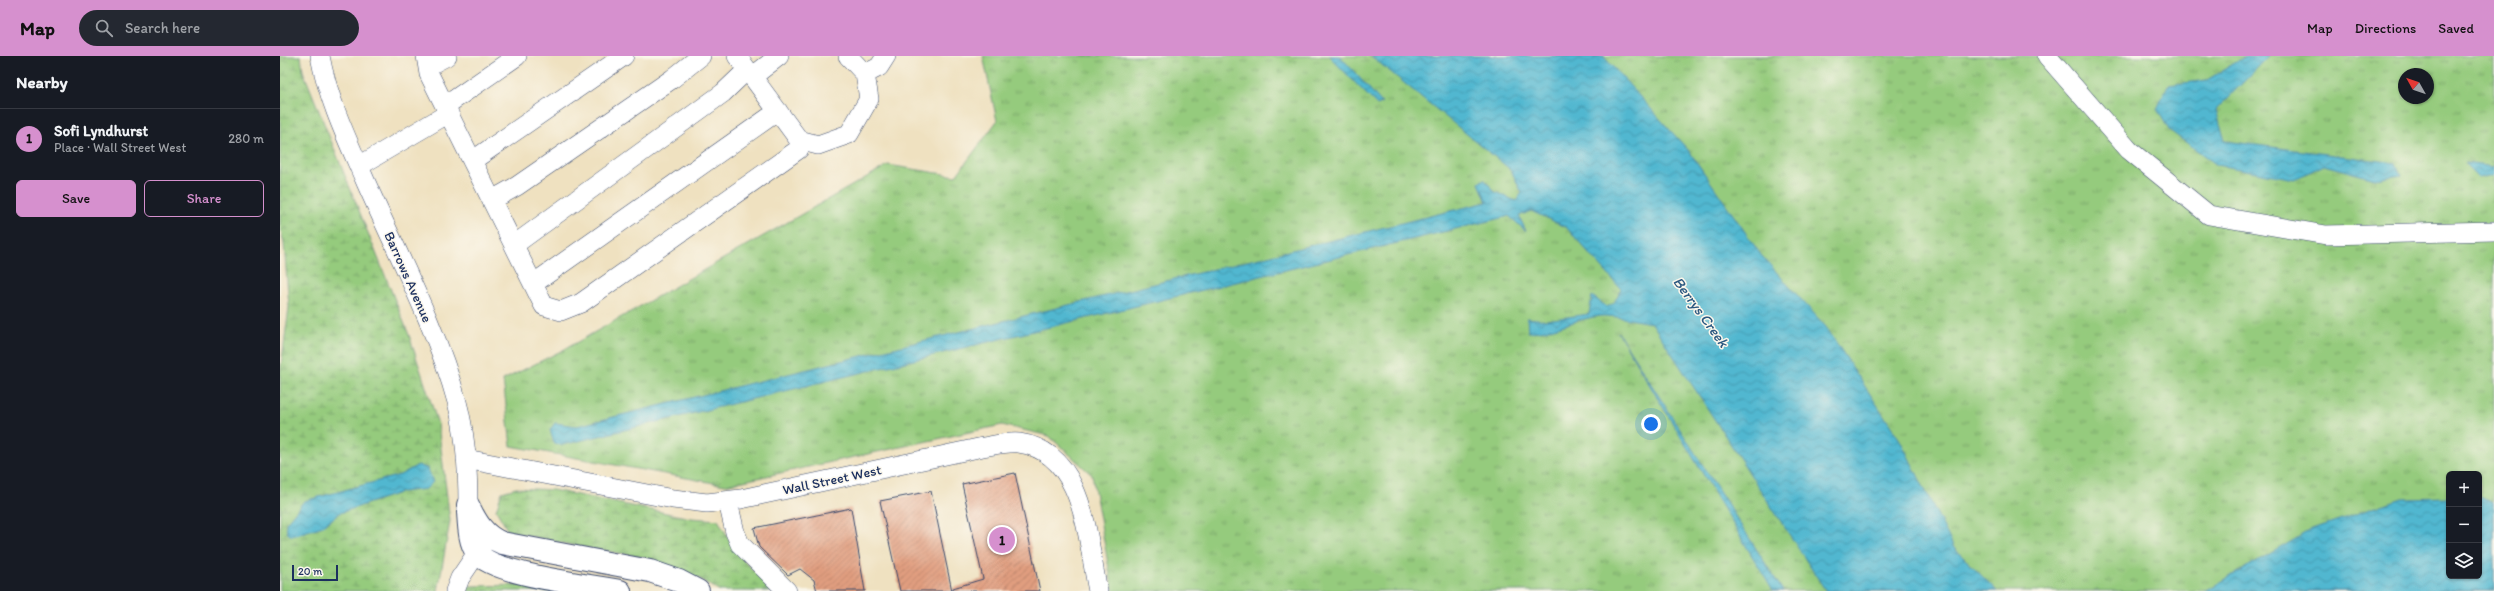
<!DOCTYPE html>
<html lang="en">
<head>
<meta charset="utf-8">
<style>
  :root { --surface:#171b24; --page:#242831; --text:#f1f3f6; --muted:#9ea1a6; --line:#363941; --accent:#d690ce }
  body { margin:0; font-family:Itim,sans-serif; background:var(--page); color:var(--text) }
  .controls { position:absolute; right:12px; bottom:12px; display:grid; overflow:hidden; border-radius:6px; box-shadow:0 1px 3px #0004 }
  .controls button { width:36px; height:36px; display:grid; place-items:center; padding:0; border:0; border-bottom:1px solid var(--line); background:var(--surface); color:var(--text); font:20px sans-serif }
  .compass { position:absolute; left:2118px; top:12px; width:36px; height:36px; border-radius:50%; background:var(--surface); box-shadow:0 1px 3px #0004; rotate:310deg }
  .scale { position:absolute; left:12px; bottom:10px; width:46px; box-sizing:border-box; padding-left:4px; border:2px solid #1b2f5e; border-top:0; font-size:11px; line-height:14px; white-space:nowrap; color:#1b2f5e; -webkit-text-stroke:3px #fbf7ec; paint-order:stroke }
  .you { position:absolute; left:1371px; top:368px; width:14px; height:14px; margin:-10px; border:3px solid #fff; border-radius:50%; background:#1a73e8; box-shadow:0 0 0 6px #1a73e833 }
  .badge { display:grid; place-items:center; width:26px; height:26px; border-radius:50%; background:var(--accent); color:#111; font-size:13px; font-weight:700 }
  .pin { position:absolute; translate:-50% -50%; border:2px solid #fff; box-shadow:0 1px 4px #0006 }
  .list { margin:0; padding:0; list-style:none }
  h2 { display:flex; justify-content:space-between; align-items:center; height:52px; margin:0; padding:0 16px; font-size:17px }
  h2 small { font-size:13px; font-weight:400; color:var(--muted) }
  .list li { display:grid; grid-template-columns:26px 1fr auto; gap:12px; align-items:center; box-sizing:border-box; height:60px; padding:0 16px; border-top:1px solid var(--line) }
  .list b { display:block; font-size:15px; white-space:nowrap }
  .list p { margin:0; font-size:13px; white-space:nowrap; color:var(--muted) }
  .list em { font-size:13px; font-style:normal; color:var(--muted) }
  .actions { display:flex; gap:8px; padding:12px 16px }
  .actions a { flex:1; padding:9px 0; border:1px solid var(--accent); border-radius:6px; text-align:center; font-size:14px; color:var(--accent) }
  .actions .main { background:var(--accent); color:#111 }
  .icon { flex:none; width:22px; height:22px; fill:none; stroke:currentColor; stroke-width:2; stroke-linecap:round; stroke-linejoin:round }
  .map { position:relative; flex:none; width:2214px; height:535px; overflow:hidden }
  header { display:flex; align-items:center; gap:24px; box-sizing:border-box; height:56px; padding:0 20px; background:var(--accent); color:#111 }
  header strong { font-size:19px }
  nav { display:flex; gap:22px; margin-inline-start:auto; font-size:14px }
  .search { width:280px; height:36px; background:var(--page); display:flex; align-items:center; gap:10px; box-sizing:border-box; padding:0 14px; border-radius:22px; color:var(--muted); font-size:15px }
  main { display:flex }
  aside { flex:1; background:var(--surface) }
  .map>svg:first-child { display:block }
  .wetland { fill:url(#wetland-marsh); stroke:#587d6e }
  .park { fill:url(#park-tufts); stroke:#587d6e; fill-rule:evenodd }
  .water { fill:url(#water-waves); stroke:#367397 }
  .building { fill:url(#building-hatch) }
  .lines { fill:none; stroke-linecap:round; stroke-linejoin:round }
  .minor-casing { stroke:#3b4a6d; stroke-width:20 }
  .major-casing { stroke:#3b4a6d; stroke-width:24 }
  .minor { stroke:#fff; stroke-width:19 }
  .major { stroke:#fff; stroke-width:22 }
  .labels { text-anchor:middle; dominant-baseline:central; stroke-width:3; stroke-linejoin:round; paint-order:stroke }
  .street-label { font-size:14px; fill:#1b2f5e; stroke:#fbf7ec }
  .water-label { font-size:15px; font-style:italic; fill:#2b5880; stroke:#fbf7ec }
</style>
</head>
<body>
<header>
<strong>Map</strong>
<div class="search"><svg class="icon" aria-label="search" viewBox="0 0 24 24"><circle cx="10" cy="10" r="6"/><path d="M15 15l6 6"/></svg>Search here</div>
<nav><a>Map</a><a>Directions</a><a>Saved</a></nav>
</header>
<main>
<aside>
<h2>Nearby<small></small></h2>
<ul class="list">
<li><span class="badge">1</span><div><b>Sofi Lyndhurst</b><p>Place · Wall Street West</p></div><em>280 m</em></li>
</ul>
<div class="actions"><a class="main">Save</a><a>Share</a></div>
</aside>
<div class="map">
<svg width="2214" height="535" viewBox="0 0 2214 535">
  <defs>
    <pattern id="wetland-marsh" width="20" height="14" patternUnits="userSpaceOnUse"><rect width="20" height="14" fill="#95cb7d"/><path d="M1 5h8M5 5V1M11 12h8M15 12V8" fill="none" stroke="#79a56a"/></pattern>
    <pattern id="park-tufts" width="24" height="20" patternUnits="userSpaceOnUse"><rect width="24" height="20" fill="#95cb7d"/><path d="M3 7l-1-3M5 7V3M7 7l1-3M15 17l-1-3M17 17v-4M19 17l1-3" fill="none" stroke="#79a56a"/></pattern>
    <pattern id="water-waves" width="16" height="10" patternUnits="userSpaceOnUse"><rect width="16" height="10" fill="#51b7d0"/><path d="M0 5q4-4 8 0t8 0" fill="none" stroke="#4295ac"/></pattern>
    <pattern id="building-hatch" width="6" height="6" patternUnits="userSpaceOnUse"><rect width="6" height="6" fill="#e19e7f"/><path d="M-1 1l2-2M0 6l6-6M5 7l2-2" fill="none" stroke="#b6816b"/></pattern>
  </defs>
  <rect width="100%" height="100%" fill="#fbf7ec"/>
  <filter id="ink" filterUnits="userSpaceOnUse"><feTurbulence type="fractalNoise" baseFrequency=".025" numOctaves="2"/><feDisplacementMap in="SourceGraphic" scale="8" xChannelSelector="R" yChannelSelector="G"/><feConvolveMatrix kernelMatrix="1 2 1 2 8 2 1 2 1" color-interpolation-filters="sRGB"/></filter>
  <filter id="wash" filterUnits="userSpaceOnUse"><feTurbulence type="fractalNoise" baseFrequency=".012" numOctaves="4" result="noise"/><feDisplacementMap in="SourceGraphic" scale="16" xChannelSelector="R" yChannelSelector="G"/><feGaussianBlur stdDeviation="0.9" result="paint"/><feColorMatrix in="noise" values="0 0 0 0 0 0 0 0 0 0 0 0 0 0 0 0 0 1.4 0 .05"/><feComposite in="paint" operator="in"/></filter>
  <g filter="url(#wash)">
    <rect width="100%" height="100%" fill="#efe1c0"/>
    <path class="wetland" d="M0 0H21L23 15 129 279 158 368 170 465 158 535H0V318L9 251 4 188 0 170Z
      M236 432 273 434 411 462 438 464 458 498 493 535H440L420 523 363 501 296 490 228 475 216 454 222 436Z
      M247 529 281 535H188L187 530Z"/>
    <path class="park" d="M703 0H2214V535H833L812 419 769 380 722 369 445 429 231 390 223 324 287 292 608 109 676 120 717 65ZM2124 18H2148V42H2124ZM2169 418H2199V520H2169Z"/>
    <path class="water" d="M1049 0H1060L1102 47 1097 49Z
      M1091 0H1323L1409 95 1481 199 1546 271 1620 384 1674 492 1717 535H1546L1372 267C1357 265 1334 259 1320 260 1295 263 1272 276 1248 276L1247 262 1266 264 1309 258 1312 240 1327 251 1334 247 1341 233 1286 171 1251 155 1239 160 1246 175 1229 160 282 389 274 387 270 374 275 367 297 370 1207 146 1199 127 1204 123 1215 136 1236 145 1242 137 1231 114Z
      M1966 0H1989L1936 54 1945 85 2116 107 2121 119 2095 123 2044 109 2015 123 1937 109 1889 74 1877 53 1888 29 1927 24Z
      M2184 107 2214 111V119L2199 122Z
      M1338 276 1503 535H1493Z
      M138 409 148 413 153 426 146 433 122 436 60 457 43 470 12 480 7 477 6 467 24 445 120 419Z
      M2169 441V520H2199V441L2214 446V535H1925L2033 473 2122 442Z"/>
    <g id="blocks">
      <path class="building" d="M735 417 760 535H673V532L703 523 682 428Z
        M651 435 672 535H620L600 445Z
        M571 452 585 535H537L534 524 520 513 508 519 479 491 474 472Z"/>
    </g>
  </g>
  <g filter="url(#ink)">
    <use href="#blocks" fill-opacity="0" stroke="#3b4a6d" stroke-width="1"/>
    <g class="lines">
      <g class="minor-casing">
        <path id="minor" d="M40 0C48 43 67 83 84 122 115 193 157 272 177 346 186 379 188 415 188 449
          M146 0 149 18 264 250 281 255 301 247 519 93V84L457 0
          M1767 0 1849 94 1929 159 2046 179 2214 175
          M148 10 167 0
          M585 18 599 11 606 0
          M472 21 499 0
          M165 50 237 0
          M519 84 538 89 569 78 589 43 585 18 568 0
          M192 105 344 0
          M79 110 169 57
          M212 144 237 130 392 23 421 0
          M234 189 443 37 467 14
          M253 228 498 55
          M186 403 393 443 427 447 461 443 703 391C715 389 727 386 739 387 805 396 807 484 818 535
          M448 446 455 476 460 488 507 535
          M175 535 180 522 205 485"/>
      </g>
      <g class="major-casing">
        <path id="major" d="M188 449C196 466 204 480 222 487L370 515 399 525 418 535
          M188 456C189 469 189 486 197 497 214 519 311 529 340 535"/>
      </g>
      <use href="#minor" class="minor"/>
      <use href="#major" class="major"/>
    </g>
  </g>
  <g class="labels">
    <g class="street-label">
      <text transform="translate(128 221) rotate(66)">Barrows Avenue</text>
      <text transform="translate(552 424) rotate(-12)">Wall Street West</text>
    </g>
    <g class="water-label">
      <text transform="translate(1421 256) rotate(54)">Berrys Creek</text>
    </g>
  </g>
</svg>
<div class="controls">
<button>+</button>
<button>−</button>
<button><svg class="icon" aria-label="layers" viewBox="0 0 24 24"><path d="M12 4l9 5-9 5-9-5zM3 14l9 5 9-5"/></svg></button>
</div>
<svg class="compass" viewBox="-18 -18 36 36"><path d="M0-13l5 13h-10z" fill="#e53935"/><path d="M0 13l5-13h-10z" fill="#9ea1a6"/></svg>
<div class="scale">20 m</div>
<div class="you"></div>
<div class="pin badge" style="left:722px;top:484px">1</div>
</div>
</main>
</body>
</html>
